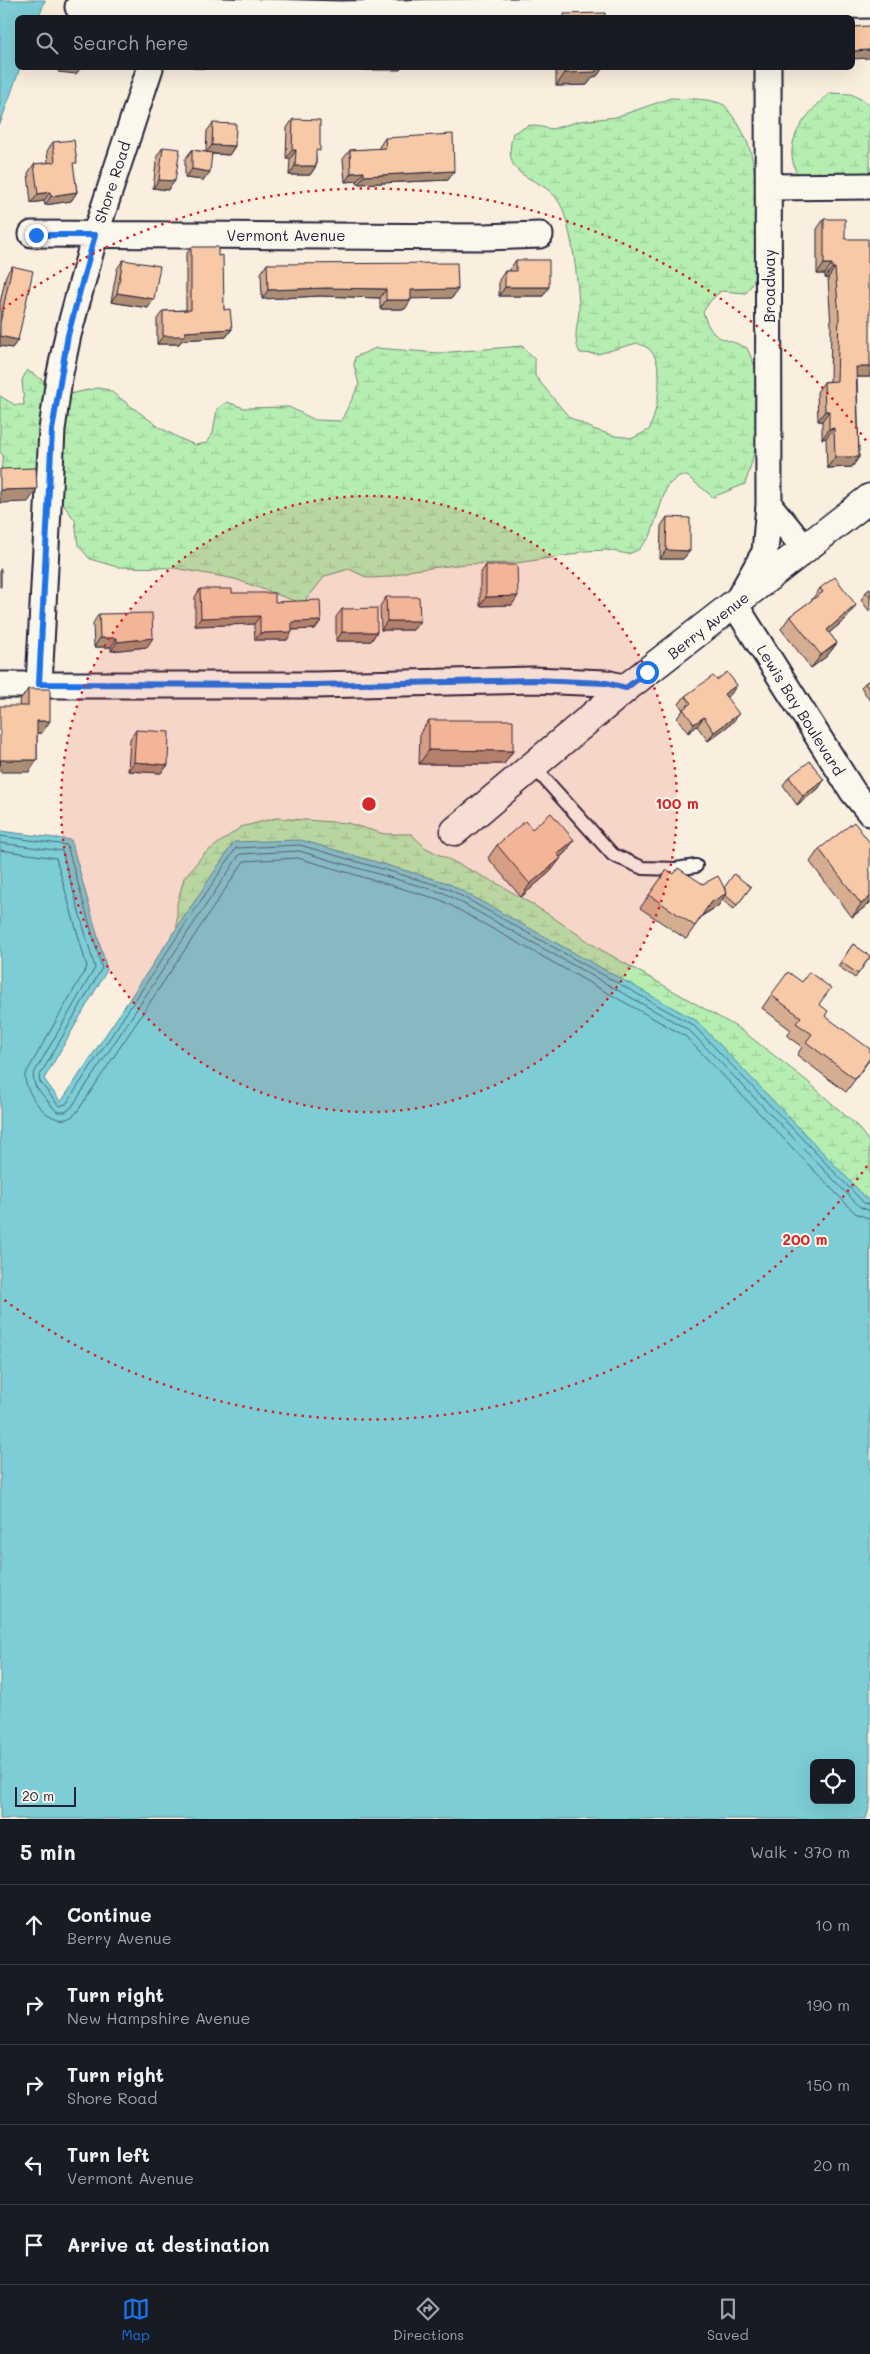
<!DOCTYPE html>
<html lang="en">
<head>
<meta charset="utf-8">
<style>
  :root { --surface:#171b24; --page:#20242c; --text:#f1f3f6; --muted:#9ea1a6; --line:#363941; --accent:#1a73e8 }
  body { margin:0; font-family:Mali,sans-serif; background:var(--page); color:var(--text) }
  .controls { position:absolute; right:15px; bottom:15px; display:grid; overflow:hidden; border-radius:8px; box-shadow:0 5px 20px #0002 }
  .controls button { width:45px; height:45px; display:grid; place-items:center; padding:0; border:0; border-bottom:1px solid var(--line); background:var(--surface); color:var(--text); font:25px sans-serif }
  .scale { position:absolute; left:15px; bottom:12px; width:61px; box-sizing:border-box; padding-left:5px; border:2px solid #22223b; border-top:0; font-size:14px; line-height:18px; white-space:nowrap; color:#22223b; -webkit-text-stroke:4px #fbf7ec; paint-order:stroke }
  .stop { position:absolute; width:15px; height:15px; margin:-11px; border:4px solid #1a73e8; border-radius:50%; background:#fff }
  .stop.end { background:#1a73e8; border-color:#fff; box-shadow:0 1px 5px #0008 }
  .list { margin:0; padding:0; list-style:none }
  h2 { display:flex; justify-content:space-between; align-items:center; height:65px; margin:0; padding:0 20px; font-size:21px }
  h2 small { font-size:16px; font-weight:400; color:var(--muted) }
  .list li { display:grid; grid-template-columns:32px 1fr auto; gap:15px; align-items:center; box-sizing:border-box; height:80px; padding:0 20px; border-top:1px solid var(--line) }
  .list b { display:block; font-size:19px; white-space:nowrap }
  .list p { margin:0; font-size:16px; white-space:nowrap; color:var(--muted) }
  .list em { font-size:16px; font-style:normal; color:var(--muted) }
  .icon { flex:none; width:28px; height:28px; fill:none; stroke:currentColor; stroke-width:2; stroke-linecap:round; stroke-linejoin:round }
  .map { position:relative; flex:none; width:870px; height:1819px; overflow:hidden }
  .search { position:absolute; background:var(--surface); box-shadow:0 5px 20px #0002; left:15px; right:15px; top:15px; height:55px; display:flex; align-items:center; gap:12px; box-sizing:border-box; padding:0 18px; border-radius:8px; color:var(--muted); font-size:19px }
  .sheet { height:465px; background:var(--surface) }
  nav { display:flex; justify-content:space-around; align-items:center; box-sizing:border-box; height:70px; border-top:1px solid var(--line); background:var(--surface); font-size:14px; color:var(--muted) }
  nav a { display:grid; justify-items:center; gap:2px }
  nav .on { color:var(--accent) }
  .map>svg:first-child { display:block }
  .wetland { fill:url(#wetland-marsh); stroke:#6c8876 }
  .water { fill:#7ccdd6; stroke:#588998; fill-rule:evenodd }
  .lines { fill:none; stroke-linecap:round; stroke-linejoin:round }
  .shore { stroke:#466679; stroke-width:1 }
  .service-casing { stroke:#22223b; stroke-width:16 }
  .minor-casing { stroke:#22223b; stroke-width:29 }
  .tertiary-casing { stroke:#22223b; stroke-width:31 }
  .service { stroke:#fbf7ec; stroke-width:12 }
  .minor { stroke:#fbf7ec; stroke-width:25 }
  .tertiary { stroke:#fbf7ec; stroke-width:28 }
  .wall { fill:#d5ad90; stroke:#22223b }
  .shaded-wall { fill:#ae8d75; stroke:#22223b }
  .building { fill:#f8c9a7; stroke:#22223b }
  .route { stroke:#1a73e8; stroke-width:6 }
  .ring { fill:none; stroke:#d62828; stroke-width:2.5; stroke-dasharray:2.5 5 }
  .labels { text-anchor:middle; dominant-baseline:central; stroke-width:4; stroke-linejoin:round; paint-order:stroke }
  .street-label { font-size:15px; fill:#22223b; stroke:#fbf7ec }
  .centre { fill:#d62828; stroke:#fbf7ec; stroke-width:2.5 }
  .ring-label { font-size:15px; text-anchor:middle; font-weight:bold; fill:#d62828; stroke:#fbf7ec; stroke-width:4; stroke-linejoin:round; paint-order:stroke }
</style>
</head>
<body>
<div class="map">
<svg width="870" height="1819" viewBox="0 0 870 1819">
  <defs>
    <pattern id="wetland-marsh" width="20" height="14" patternUnits="userSpaceOnUse" patternTransform="scale(1.25)"><rect width="20" height="14" fill="#b6eeb1"/><path d="M1 5h8M5 5V1M11 12h8M15 12V8" fill="none" stroke="#9ccc99"/></pattern>
  </defs>
  <rect width="100%" height="100%" fill="#faeede"/>
  <filter id="ink" filterUnits="userSpaceOnUse"><feTurbulence type="fractalNoise" baseFrequency=".02" numOctaves="2"/><feDisplacementMap in="SourceGraphic" scale="10" xChannelSelector="R" yChannelSelector="G"/><feConvolveMatrix kernelMatrix="1 2 1 2 8 2 1 2 1" color-interpolation-filters="sRGB"/></filter>
  <g filter="url(#ink)">
    <path class="wetland" d="M830 93 851 94 870 104V184L797 178C796 170 791 160 792 151 793 128 813 108 830 93Z
      M671 98C685 99 712 98 724 105 727 107 729 112 731 114 768 158 755 228 754 281L746 293 721 291 711 300 703 312C713 344 721 335 747 348 751 357 755 365 757 374 766 407 756 452 745 484L713 497 687 476H679L667 486 650 537 638 550 628 554 607 550 585 551 571 555 516 563 465 564 413 570 389 577 368 578 349 569 325 576 303 604 235 579 175 568 117 567 90 559 78 545 75 520 62 503 43 490 9 488 0 479 3 456 0 451V396L15 405H24L22 380 27 370 65 395 97 388 109 390 159 427 179 438 195 445 207 443 213 433 217 409 227 402 244 408 289 407 315 420 341 421 359 385 354 365 355 357 376 348 439 353 522 346 535 360V376L569 417 593 429 615 436 633 438 649 430C657 412 666 368 651 351 648 347 641 345 637 343L598 354 580 353C571 335 580 323 579 304 577 274 573 239 563 210 548 170 498 188 513 133L530 125 552 129 580 121 616 117Z
      M276 818 347 823 384 834H411L426 848 500 885 548 914 598 948 740 1029 807 1081 856 1125 870 1143V1314L177 936V904L184 878 204 854 241 827Z"/>
    <path class="water" d="M0 0H45L39 17 18 18V68H20L0 124Z
      M0 831 71 840 107 970 44 1079 61 1102 234 842 301 840 448 883 697 1021 870 1202V1804L866 1819H0ZM814 1763H851V1800H814Z"/>
    <g class="lines">
      <path class="shore" d="M0 836 67 845 102 968 39 1077 40 1082 59 1106 66 1104 236 848 300 845 447 888 693 1025 864 1203 870 1205
        M0 843 62 851 95 968 33 1075 35 1086 57 1112H65L71 1108 240 854 299 851 444 893 689 1030 860 1207 870 1211
        M0 850 56 858 87 967 25 1075C24 1095 56 1136 77 1112L244 861 298 858 441 900 685 1036 855 1213 870 1219"/>
      <g class="service-casing">
        <path id="service" d="M533 766 613 855 643 868 676 869 696 866"/>
      </g>
      <g class="minor-casing">
        <path id="minor" d="M78 7 340 14 870 5
          M768 68 769 505 805 549
          M769 187 870 186
          M32 234 485 237 540 235
          M769 505 765 552 735 605 853 792 870 813
          M39 684 52 430 59 378 68 335 95 235 150 68
          M0 685H314L533 680 606 683 626 688"/>
      </g>
      <g class="tertiary-casing">
        <path id="tertiary" d="M455 831 626 688 870 498"/>
      </g>
      <use href="#service" class="service"/>
      <use href="#minor" class="minor"/>
      <use href="#tertiary" class="tertiary"/>
    </g>
    <path class="wall" d="M556 68H603L597 76 593 77 587 85 556 86Z
      M293 119 316 156V166L310 175H289L290 159H286L287 128Z
      M213 123 235 146 229 155 212 154 204 180 185 178V159L192 150 206 152 207 131Z
      M385 138 454 171 448 180 358 184 357 181 345 182 343 159 350 150 379 149V147Z
      M53 142 73 167 77 192 71 201 45 205 44 201 31 203 28 173 34 164 48 163 47 151Z
      M163 147 168 190 153 188 157 156Z
      M824 219 845 239 868 289 870 377H857L859 457 852 467 827 468 826 438 822 439V421H818L817 392 824 382 830 381 831 326 828 278H825V274H817V229Z
      M191 247 218 256 224 310 232 329 226 337 182 340 179 344H157V319L163 311 186 310V255Z
      M123 260 148 308 111 302 117 269Z
      M516 260 543 296H499V280L505 271H510V269Z
      M267 264 458 289 452 298H411L405 309H380V298L320 296 262 299 261 273Z
      M12 266 18 340 12 348 0 346V303L6 275Z
      M667 517 690 551 683 559H660L661 526Z
      M486 565 512 605 480 606V574Z
      M820 588 847 618 829 633 837 643 827 656 811 668 781 629 790 616 811 601Z
      M200 589 232 593 275 602 315 629 292 630 287 640H255L254 624 195 626V597Z
      M870 589V612L861 600 866 592Z
      M386 597 420 621 413 630H381L380 606Z
      M342 609 377 632 371 641H336V617Z
      M99 614 147 647 111 651V647H94L93 623Z
      M717 680 731 694 726 697 732 723 708 741 697 726 688 733 677 718 683 710 679 704 685 696Z
      M870 680V701L861 687 865 683Z
      M28 689 42 733H37V760L29 772 19 702Z
      M429 720 513 751 504 764H419L420 733Z
      M136 730 168 765 161 773 128 771 130 739Z
      M789 777 824 780 818 789 797 805 783 785Z
      M532 829 574 840 565 853 560 857 551 871 521 897 488 858 497 845Z
      M819 849 870 903 852 917 810 862Z
      M667 870 673 874 703 884 724 888 751 887 734 909 722 900 718 906 702 916 686 939 640 908Z
      M853 944 870 957 855 978 838 966Z
      M771 995 820 1005 825 1016 870 1059 846 1092 797 1055 802 1047 787 1036 791 1030 762 1008Z"/>
    <path class="shaded-wall" d="M870 50V58L852 59V51Z
      M61 68H81L76 74 58 72Z
      M193 68H238L237 69Z
      M340 68H401L400 70H338Z
      M593 68H603L597 76 593 77 587 85 556 86 565 73Z
      M212 145 235 146 229 155 206 153Z
      M292 150H296L290 159H286Z
      M295 166H316L310 175H289Z
      M192 169 210 172 204 180 185 178Z
      M454 171 448 180 358 184 364 176Z
      M364 172 357 181 345 182 351 173Z
      M159 180 175 181 168 190 153 188Z
      M50 192 44 201 31 203 38 194Z
      M77 192 71 201 45 205 51 196Z
      M824 264H832L825 274H817Z
      M832 268H835L828 278H825Z
      M505 287H549L543 296H499Z
      M326 288 386 289 380 298 320 296 262 299 268 290Z
      M458 289 452 298 405 299 411 290Z
      M117 293 154 299 148 308 111 302Z
      M386 300H411L405 309H380Z
      M232 329 226 337 182 340 179 344H157L163 336 185 332Z
      M0 336 18 340 12 348 0 346Z
      M856 367H870V377H849Z
      M825 411H829L822 421H818Z
      M834 428 826 438 822 439 829 429Z
      M835 457H859L852 467 827 468Z
      M37 489 28 502 0 503V490Z
      M666 550 690 551 683 559H660Z
      M518 596 512 605 480 606 486 597Z
      M856 605 847 618 817 643 827 630Z
      M260 616 254 624 195 626 201 618Z
      M321 621 315 629 287 630 292 622Z
      M387 621H420L413 630H381Z
      M292 632 287 640H255L260 633Z
      M342 632H377L371 641H336Z
      M100 638H117L111 647H94Z
      M153 638 147 647 111 651 117 642Z
      M837 643 827 656 811 668 821 655Z
      M737 685 731 694 718 703 724 694Z
      M739 714 732 723 708 741 714 732Z
      M704 717 697 726 688 733 694 724Z
      M37 721H50L42 733 29 734Z
      M429 750 513 751 504 764H419Z
      M0 760H37L29 772H0Z
      M134 762 168 765 161 773 128 771Z
      M824 780 818 789 797 805 803 796Z
      M574 840 565 853 548 867 557 854Z
      M561 858 551 871 521 897 530 884Z
      M727 893 718 906 701 916 710 903Z
      M870 897V903L852 917 861 904Z"/>
    <path class="building" d="M605 13V18H564V14Z
      M870 26V50L852 51V27Z
      M565 68H596V72L565 73Z
      M293 119 320 120V151L316 150V166H295L296 150H292Z
      M213 123 236 124 235 146 212 145Z
      M453 134 454 171 364 176V172L351 173 350 150 386 148 385 138Z
      M74 140 77 163H73L77 192 51 196 50 192 38 194 34 164 55 162 53 142Z
      M163 147 180 149 175 181 159 180Z
      M192 150 212 153 210 172 192 169Z
      M824 219H845V239H868V289H870V367H856L859 457H835L834 428 829 429V411H825L824 382 837 381 839 316 835 268H832V264H824Z
      M191 247H218V256L223 255 224 310 230 309 232 329 185 332V336H163V311L191 310Z
      M123 260 160 266 154 299 117 293Z
      M516 260H549V287H505V271H516Z
      M457 263 458 289 411 290V300H386V289L326 288 268 290 267 264Z
      M12 266 33 271 18 340 0 336V323Z
      M36 468 37 489 0 490V469Z
      M667 517 690 518V551L666 550Z
      M486 565H517L518 596 486 597Z
      M0 569H1V587H0Z
      M835 577 856 605 827 630 837 643 821 655 790 616 823 592 820 588Z
      M200 589H232V593H275V602L320 600 321 621 292 622V632L260 633V616L201 618Z
      M870 589V597L866 592Z
      M386 597H419L420 621H387Z
      M377 608V632H342V609Z
      M152 613 153 638 117 642V638H100L99 614Z
      M727 672 737 685 724 694 739 714 714 732 704 717 694 724 683 709 691 703 685 696 713 676 717 680Z
      M870 680V691L865 683Z
      M28 689H50V721H37V760H0V765V706H28Z
      M429 720H513V751L429 750Z
      M136 730 169 732 168 765 134 762Z
      M810 761 824 780 803 796 789 777Z
      M551 813 574 840 557 854 561 858 530 884 497 845 525 821 532 829Z
      M854 822 870 843V868L869 869 870 871V897L861 904 819 849Z
      M678 868 703 884 718 876 727 893 710 903 695 926 649 895 667 870 674 874Z
      M734 874 751 887 737 905 725 895 727 893 724 888Z
      M853 944 870 956 858 974 841 962Z
      M788 972 802 982 809 972 831 988 819 1004 828 1011 825 1016 870 1049V1058L855 1079 806 1042 812 1034 796 1023 801 1017 771 995Z"/>
  </g>
  <g class="lines" filter="url(#ink)">
    <path class="route" d="M36 235H95L68 335 52 430 39 684 314 685 533 680 606 683 626 688 647 672"/>
  </g>
  <circle cx="369" cy="804" r="308" fill="#d62828" fill-opacity=".12"/>
  <g class="ring">
    <circle cx="369" cy="804" r="308"/>
    <path d="M867 1166A616 616 0 0 1 3 1299M3 309A616 616 0 0 1 867 442"/>
  </g>
  <g class="labels">
    <g class="street-label">
      <text transform="translate(112 182) rotate(-72)">Shore Road</text>
      <text x="286" y="235">Vermont Avenue</text>
      <text transform="translate(769 286) rotate(-90)">Broadway</text>
      <text transform="translate(708 625) rotate(-38)">Berry Avenue</text>
      <text transform="translate(801 710) rotate(58)">Lewis Bay Boulevard</text>
    </g>
  </g>
  <circle cx="369" cy="804" r="8" class="centre"/>
  <g class="ring-label">
    <text x="677" y="809">100 m</text>
    <text x="805" y="1245">200 m</text>
  </g>
</svg>
<div class="controls">
<button><svg class="icon" aria-label="locate" viewBox="0 0 24 24"><circle cx="12" cy="12" r="6"/><path d="M12 2v4M12 18v4M2 12h4M18 12h4"/></svg></button>
</div>
<div class="scale">20 m</div>
<div class="stop" style="left:647px;top:672px"></div>
<div class="stop end" style="left:36px;top:235px"></div>
<div class="search"><svg class="icon" aria-label="search" viewBox="0 0 24 24"><circle cx="10" cy="10" r="6"/><path d="M15 15l6 6"/></svg>Search here</div>
</div>
<section class="sheet">
<h2>5 min<small>Walk · 370 m</small></h2>
<ul class="list">
<li><svg class="icon" aria-label="ahead" viewBox="0 0 24 24"><path d="M12 20V5M6 11l6-6 6 6"/></svg><div><b>Continue</b><p>Berry Avenue</p></div><em>10 m</em></li>
<li><svg class="icon" aria-label="right" viewBox="0 0 24 24"><path d="M7 20v-9h11M14 6l5 5-5 5"/></svg><div><b>Turn right</b><p>New Hampshire Avenue</p></div><em>190 m</em></li>
<li><svg class="icon" aria-label="right" viewBox="0 0 24 24"><path d="M7 20v-9h11M14 6l5 5-5 5"/></svg><div><b>Turn right</b><p>Shore Road</p></div><em>150 m</em></li>
<li><svg class="icon" aria-label="left" viewBox="0 0 24 24"><path d="M17 20v-9H6M10 6l-5 5 5 5"/></svg><div><b>Turn left</b><p>Vermont Avenue</p></div><em>20 m</em></li>
<li><svg class="icon" aria-label="arrive" viewBox="0 0 24 24"><path d="M6 21V4h12l-3 4 3 4H6"/></svg><div><b>Arrive at destination</b></div></li>
</ul>
</section>
<nav>
<a class="on"><svg class="icon" aria-label="map" viewBox="0 0 24 24"><path d="M3 6l6-2 6 2 6-2v14l-6 2-6-2-6 2zM9 4v14M15 6v14"/></svg>Map</a>
<a><svg class="icon" aria-label="directions" viewBox="0 0 24 24"><path d="M12 3l9 9-9 9-9-9zM9 14v-3h6M13 9l2 2-2 2"/></svg>Directions</a>
<a><svg class="icon" aria-label="saved" viewBox="0 0 24 24"><path d="M7 4h10v16l-5-4-5 4z"/></svg>Saved</a>
</nav>
</body>
</html>
